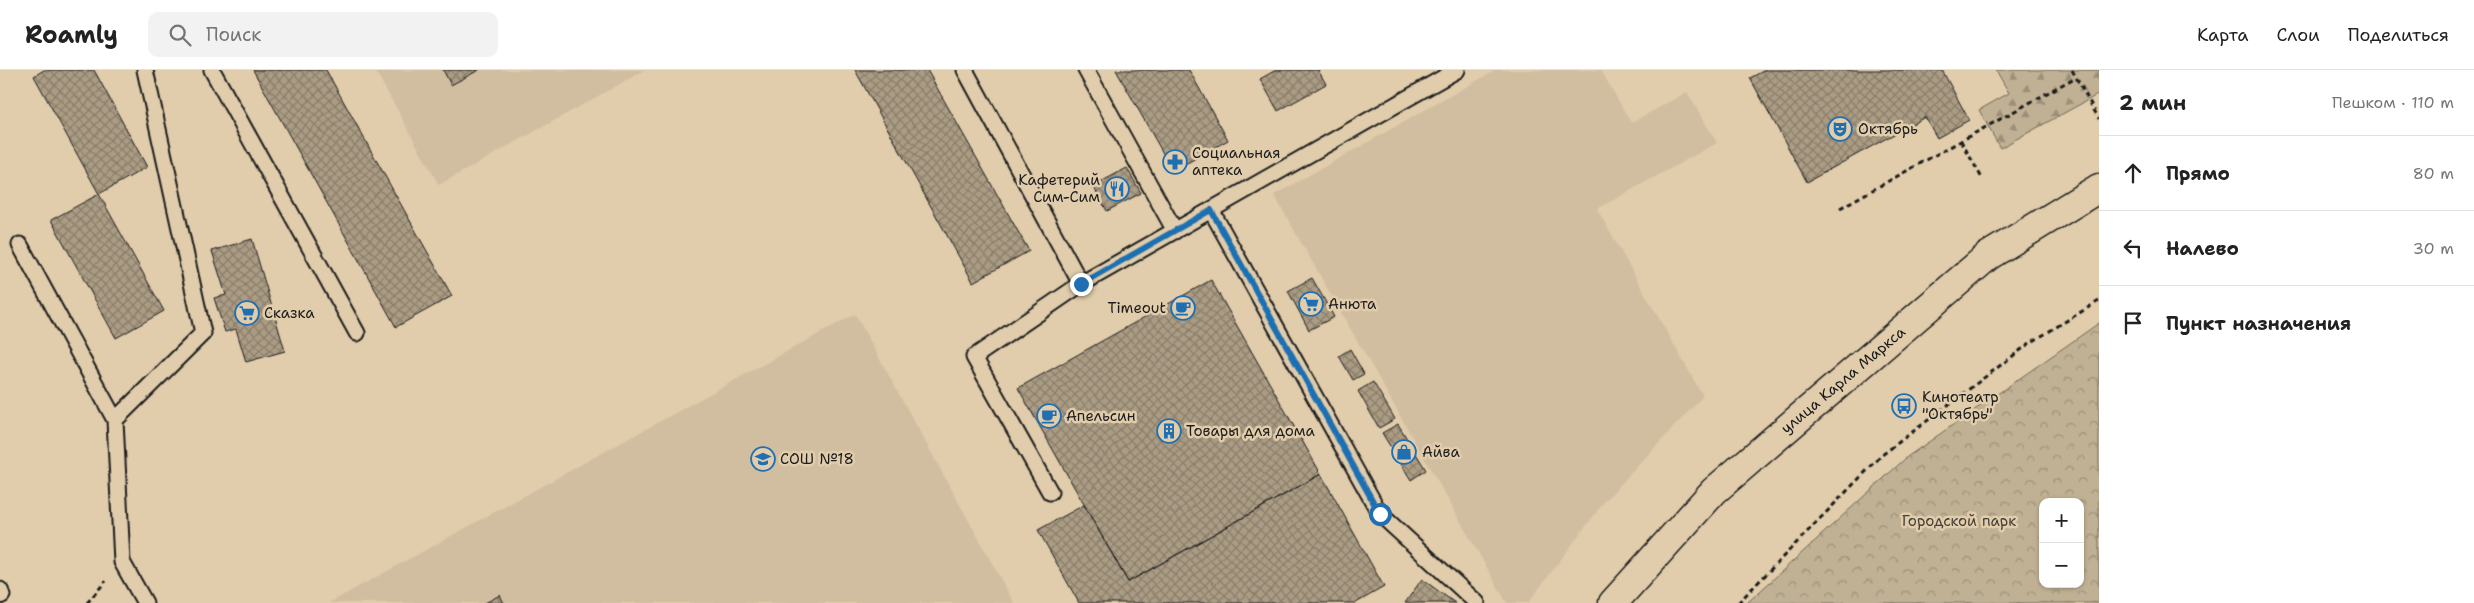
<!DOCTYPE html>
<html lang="ru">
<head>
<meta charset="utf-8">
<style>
  :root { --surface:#fff; --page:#f2f2f2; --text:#222; --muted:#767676; --line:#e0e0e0 }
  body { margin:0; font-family:"Shantell Sans",sans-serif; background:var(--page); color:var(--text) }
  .controls { position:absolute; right:15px; bottom:15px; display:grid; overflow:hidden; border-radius:10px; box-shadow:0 1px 4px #0004 }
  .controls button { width:45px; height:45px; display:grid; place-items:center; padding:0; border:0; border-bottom:1px solid var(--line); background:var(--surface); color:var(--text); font:25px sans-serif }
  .stop { position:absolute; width:15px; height:15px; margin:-11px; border:4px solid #1f6fb2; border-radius:50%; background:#fff }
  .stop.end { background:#1f6fb2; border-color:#fff; box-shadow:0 1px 5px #0008 }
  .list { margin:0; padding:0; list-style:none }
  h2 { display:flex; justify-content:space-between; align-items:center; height:65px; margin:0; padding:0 20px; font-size:21px }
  h2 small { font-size:16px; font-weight:400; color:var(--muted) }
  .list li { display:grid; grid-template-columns:32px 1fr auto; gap:15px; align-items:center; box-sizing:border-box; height:75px; padding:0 20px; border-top:1px solid var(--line) }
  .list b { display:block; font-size:19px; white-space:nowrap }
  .list em { font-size:16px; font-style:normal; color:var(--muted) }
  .icon { flex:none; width:28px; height:28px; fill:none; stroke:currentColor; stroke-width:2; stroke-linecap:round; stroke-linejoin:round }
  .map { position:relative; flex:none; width:2099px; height:533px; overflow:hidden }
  header { display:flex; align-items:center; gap:30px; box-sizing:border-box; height:70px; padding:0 25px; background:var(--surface); border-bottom:1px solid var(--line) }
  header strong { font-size:24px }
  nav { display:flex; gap:28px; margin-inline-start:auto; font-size:18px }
  .search { width:350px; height:45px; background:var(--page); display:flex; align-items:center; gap:12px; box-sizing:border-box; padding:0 18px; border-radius:10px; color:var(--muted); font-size:19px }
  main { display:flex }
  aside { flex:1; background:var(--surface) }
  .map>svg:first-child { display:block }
  .built { fill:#d1bea0 }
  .forest { fill:url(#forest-firs); stroke:#6e6658 }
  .park { fill:url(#park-crowns); stroke:#6e6658; fill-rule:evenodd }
  .building { fill:url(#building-cross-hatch); stroke:#1c1c1c }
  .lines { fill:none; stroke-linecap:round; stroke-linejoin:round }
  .service-casing { stroke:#1c1c1c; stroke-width:19 }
  .minor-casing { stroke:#1c1c1c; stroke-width:31 }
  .path { stroke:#1c1c1c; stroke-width:3; stroke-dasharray:5 4; stroke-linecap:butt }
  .service { stroke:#e1cdac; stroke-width:15 }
  .minor { stroke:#e1cdac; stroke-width:28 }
  .route { stroke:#1f6fb2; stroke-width:6 }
  .labels { text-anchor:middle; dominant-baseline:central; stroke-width:5; stroke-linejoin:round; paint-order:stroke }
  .poi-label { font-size:15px; fill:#1c1c1c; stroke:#e1cdac; text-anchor:start }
  .street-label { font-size:15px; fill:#1c1c1c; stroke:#e1cdac }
  .park-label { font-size:15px; fill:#45413a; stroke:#e1cdac }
</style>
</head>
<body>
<header>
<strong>Roamly</strong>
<div class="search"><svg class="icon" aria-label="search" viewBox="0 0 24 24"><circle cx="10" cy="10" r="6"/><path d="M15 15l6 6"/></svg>Поиск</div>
<nav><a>Карта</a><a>Слои</a><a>Поделиться</a></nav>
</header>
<main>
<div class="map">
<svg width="2099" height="533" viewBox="0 0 2099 533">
  <defs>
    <pattern id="forest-firs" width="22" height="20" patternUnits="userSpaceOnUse" patternTransform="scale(1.25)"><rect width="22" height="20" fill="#c0b194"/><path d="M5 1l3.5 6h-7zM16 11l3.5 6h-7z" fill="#9b8f78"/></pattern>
    <pattern id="park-crowns" width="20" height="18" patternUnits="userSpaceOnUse" patternTransform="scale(1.25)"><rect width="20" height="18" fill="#c0b194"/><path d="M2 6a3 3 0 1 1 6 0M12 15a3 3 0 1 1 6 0" fill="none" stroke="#9b8f78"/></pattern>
    <pattern id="building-cross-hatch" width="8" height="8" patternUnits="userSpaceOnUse" patternTransform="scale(1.25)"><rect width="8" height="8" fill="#ab9c84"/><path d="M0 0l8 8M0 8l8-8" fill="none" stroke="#8a7e6b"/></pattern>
  </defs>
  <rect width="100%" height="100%" fill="#e1cdac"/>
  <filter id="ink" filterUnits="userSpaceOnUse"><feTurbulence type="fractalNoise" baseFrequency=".02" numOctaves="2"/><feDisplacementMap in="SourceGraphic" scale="10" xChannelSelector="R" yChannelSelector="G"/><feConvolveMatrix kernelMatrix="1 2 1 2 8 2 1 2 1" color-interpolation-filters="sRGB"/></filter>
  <g filter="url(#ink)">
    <path class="built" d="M375 0H645L439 115Z
      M1496 0H1601L1631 53 1687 22 1717 73 1597 139 1703 326 1604 432 1528 533H1507L1274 125Z
      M855 244 1014 533H329Z"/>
    <path class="forest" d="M1996 0H2099V24L2000 78 1979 40 2009 23Z"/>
    <path class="park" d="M2099 253V533H1747L1907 387ZM2043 432H2080V514H2043Z"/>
    <path class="building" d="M44 0H94L147 97 99 124 34 6Z
      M253 0H326L452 226 396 257Z
      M443 0H479L451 15Z
      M855 0H927L1029 181 973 212Z
      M1116 0H1189L1228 70 1173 101Z
      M1276 0H1318L1326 14 1278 41 1260 9Z
      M1765 0H1942L1969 50 1937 68 1925 47 1807 112 1750 8Z
      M1127 98 1141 123 1107 141 1093 116Z
      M99 124 164 241 116 268 51 150Z
      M252 169 285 281 246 292 236 259 225 262 214 228 226 225 212 181Z
      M1312 208 1334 247 1309 260 1288 221Z
      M1211 210 1321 404 1128 512 1018 318Z
      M1350 279 1364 304 1353 310 1339 286Z
      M1373 312 1395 349 1379 358 1358 321Z
      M1398 354 1426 400 1411 410 1382 363Z
      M1321 404 1384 517 1356 533H1079L1038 460 1084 435 1128 512Z
      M1422 509 1455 533H1405Z
      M500 525 504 533H485Z"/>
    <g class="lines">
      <g class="service-casing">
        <path id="service" d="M212 0 357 263
          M965 0 1081 214
          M1086 0 1175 161
          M1211 140 1380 444 1477 533
          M20 175 115 350
          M1050 422 974 287 1081 214 1457 0
          M0 520 2 525 0 526
          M145 533 122 492 115 350 203 263 145 0"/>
      </g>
      <g class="minor-casing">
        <path id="minor" d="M1613 533 1714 421 1988 186 2099 118"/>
      </g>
      <path class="path" d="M2072 0 2099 49
        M1961 71 1983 110
        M1840 138 2076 7
        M87 533 106 511
        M1738 533 1882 385 2030 273 2099 231"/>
      <use href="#service" class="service"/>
      <use href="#minor" class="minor"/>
    </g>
  </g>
  <g class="lines" filter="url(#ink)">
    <path class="route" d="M1081 214 1211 140 1380 444"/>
  </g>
  <defs>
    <g id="theatre-ring" transform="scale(1.25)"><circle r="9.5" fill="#e1cdac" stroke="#1f6fb2" stroke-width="1.5"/><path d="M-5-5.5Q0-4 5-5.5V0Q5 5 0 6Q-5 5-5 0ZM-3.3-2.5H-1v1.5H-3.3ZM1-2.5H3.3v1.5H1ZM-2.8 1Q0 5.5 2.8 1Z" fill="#1f6fb2"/></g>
    <g id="pharmacy-ring" transform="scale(1.25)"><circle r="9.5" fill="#e1cdac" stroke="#1f6fb2" stroke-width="1.5"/><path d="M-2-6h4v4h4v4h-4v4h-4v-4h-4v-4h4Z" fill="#1f6fb2"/></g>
    <g id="restaurant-ring" transform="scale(1.25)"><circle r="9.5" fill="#e1cdac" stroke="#1f6fb2" stroke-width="1.5"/><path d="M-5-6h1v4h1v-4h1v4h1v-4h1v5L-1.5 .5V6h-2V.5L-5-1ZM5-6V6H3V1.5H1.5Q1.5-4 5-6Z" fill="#1f6fb2"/></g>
    <g id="supermarket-ring" transform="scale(1.25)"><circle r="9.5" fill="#e1cdac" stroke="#1f6fb2" stroke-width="1.5"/><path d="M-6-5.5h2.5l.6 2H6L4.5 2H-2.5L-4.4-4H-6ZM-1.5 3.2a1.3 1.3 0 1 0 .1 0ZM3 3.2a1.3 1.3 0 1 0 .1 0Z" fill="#1f6fb2"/></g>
    <g id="cafe-ring" transform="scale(1.25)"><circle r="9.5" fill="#e1cdac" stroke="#1f6fb2" stroke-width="1.5"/><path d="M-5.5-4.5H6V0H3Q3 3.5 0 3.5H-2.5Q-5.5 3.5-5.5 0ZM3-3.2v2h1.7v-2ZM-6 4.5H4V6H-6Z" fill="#1f6fb2"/></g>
    <g id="bus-ring" transform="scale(1.25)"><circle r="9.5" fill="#e1cdac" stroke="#1f6fb2" stroke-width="1.5"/><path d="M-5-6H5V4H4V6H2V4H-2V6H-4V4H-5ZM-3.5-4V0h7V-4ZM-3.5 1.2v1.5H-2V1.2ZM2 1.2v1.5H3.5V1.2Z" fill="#1f6fb2"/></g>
    <g id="building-ring" transform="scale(1.25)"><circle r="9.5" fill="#e1cdac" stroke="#1f6fb2" stroke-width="1.5"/><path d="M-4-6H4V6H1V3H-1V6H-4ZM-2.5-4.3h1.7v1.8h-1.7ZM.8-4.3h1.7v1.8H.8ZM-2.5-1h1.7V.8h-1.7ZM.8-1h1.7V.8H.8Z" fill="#1f6fb2"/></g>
    <g id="shop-ring" transform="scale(1.25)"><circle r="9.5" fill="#e1cdac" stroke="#1f6fb2" stroke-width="1.5"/><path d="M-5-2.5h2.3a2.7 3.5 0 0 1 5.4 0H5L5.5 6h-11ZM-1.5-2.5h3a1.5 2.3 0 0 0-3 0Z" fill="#1f6fb2"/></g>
    <g id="school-ring" transform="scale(1.25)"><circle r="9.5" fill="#e1cdac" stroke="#1f6fb2" stroke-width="1.5"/><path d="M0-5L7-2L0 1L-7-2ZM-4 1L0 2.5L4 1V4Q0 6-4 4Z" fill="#1f6fb2"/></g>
  </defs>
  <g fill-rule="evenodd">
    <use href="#theatre-ring" x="1840" y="59"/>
    <use href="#pharmacy-ring" x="1175" y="92"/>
    <use href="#restaurant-ring" x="1117" y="119"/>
    <use href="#supermarket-ring" x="1311" y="234"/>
    <use href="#cafe-ring" x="1183" y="238"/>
    <use href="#supermarket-ring" x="247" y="243"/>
    <use href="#bus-ring" x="1904" y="336"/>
    <use href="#cafe-ring" x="1049" y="346"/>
    <use href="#building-ring" x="1169" y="361"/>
    <use href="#shop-ring" x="1404" y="382"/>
    <use href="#school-ring" x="763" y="389"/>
  </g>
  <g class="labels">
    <g class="poi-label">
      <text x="1858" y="59">Октябрь</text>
      <text x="1192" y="83">Социальная<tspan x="1192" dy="17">аптека</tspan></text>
      <text x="1100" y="110" text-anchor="end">Кафетерий<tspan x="1100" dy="17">Сим-Сим</tspan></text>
      <text x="1328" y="234">Анюта</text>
      <text x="1166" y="238" text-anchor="end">Timeout</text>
      <text x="264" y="243">Сказка</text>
      <text x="1922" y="327">Кинотеатр<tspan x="1922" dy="17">"Октябрь"</tspan></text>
      <text x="1066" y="346">Апельсин</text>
      <text x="1186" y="361">Товары для дома</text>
      <text x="1422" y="382">Айва</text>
      <text x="780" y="389">СОШ №18</text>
    </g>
    <g class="street-label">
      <text transform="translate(1843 310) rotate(-40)">улица Карла Маркса</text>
    </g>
    <g class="park-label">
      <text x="1959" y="451">Городской парк</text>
    </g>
  </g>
</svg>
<div class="controls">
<button>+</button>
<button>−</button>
</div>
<div class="stop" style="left:1380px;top:444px"></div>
<div class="stop end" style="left:1081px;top:214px"></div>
</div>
<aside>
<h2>2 мин<small>Пешком · 110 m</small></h2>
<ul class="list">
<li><svg class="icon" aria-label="ahead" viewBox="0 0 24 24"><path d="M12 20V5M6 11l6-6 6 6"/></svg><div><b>Прямо</b></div><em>80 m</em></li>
<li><svg class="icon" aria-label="left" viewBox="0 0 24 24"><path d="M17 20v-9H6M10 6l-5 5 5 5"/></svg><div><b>Налево</b></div><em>30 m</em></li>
<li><svg class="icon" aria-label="arrive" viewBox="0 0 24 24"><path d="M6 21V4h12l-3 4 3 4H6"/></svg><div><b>Пункт назначения</b></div></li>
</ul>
</aside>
</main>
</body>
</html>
